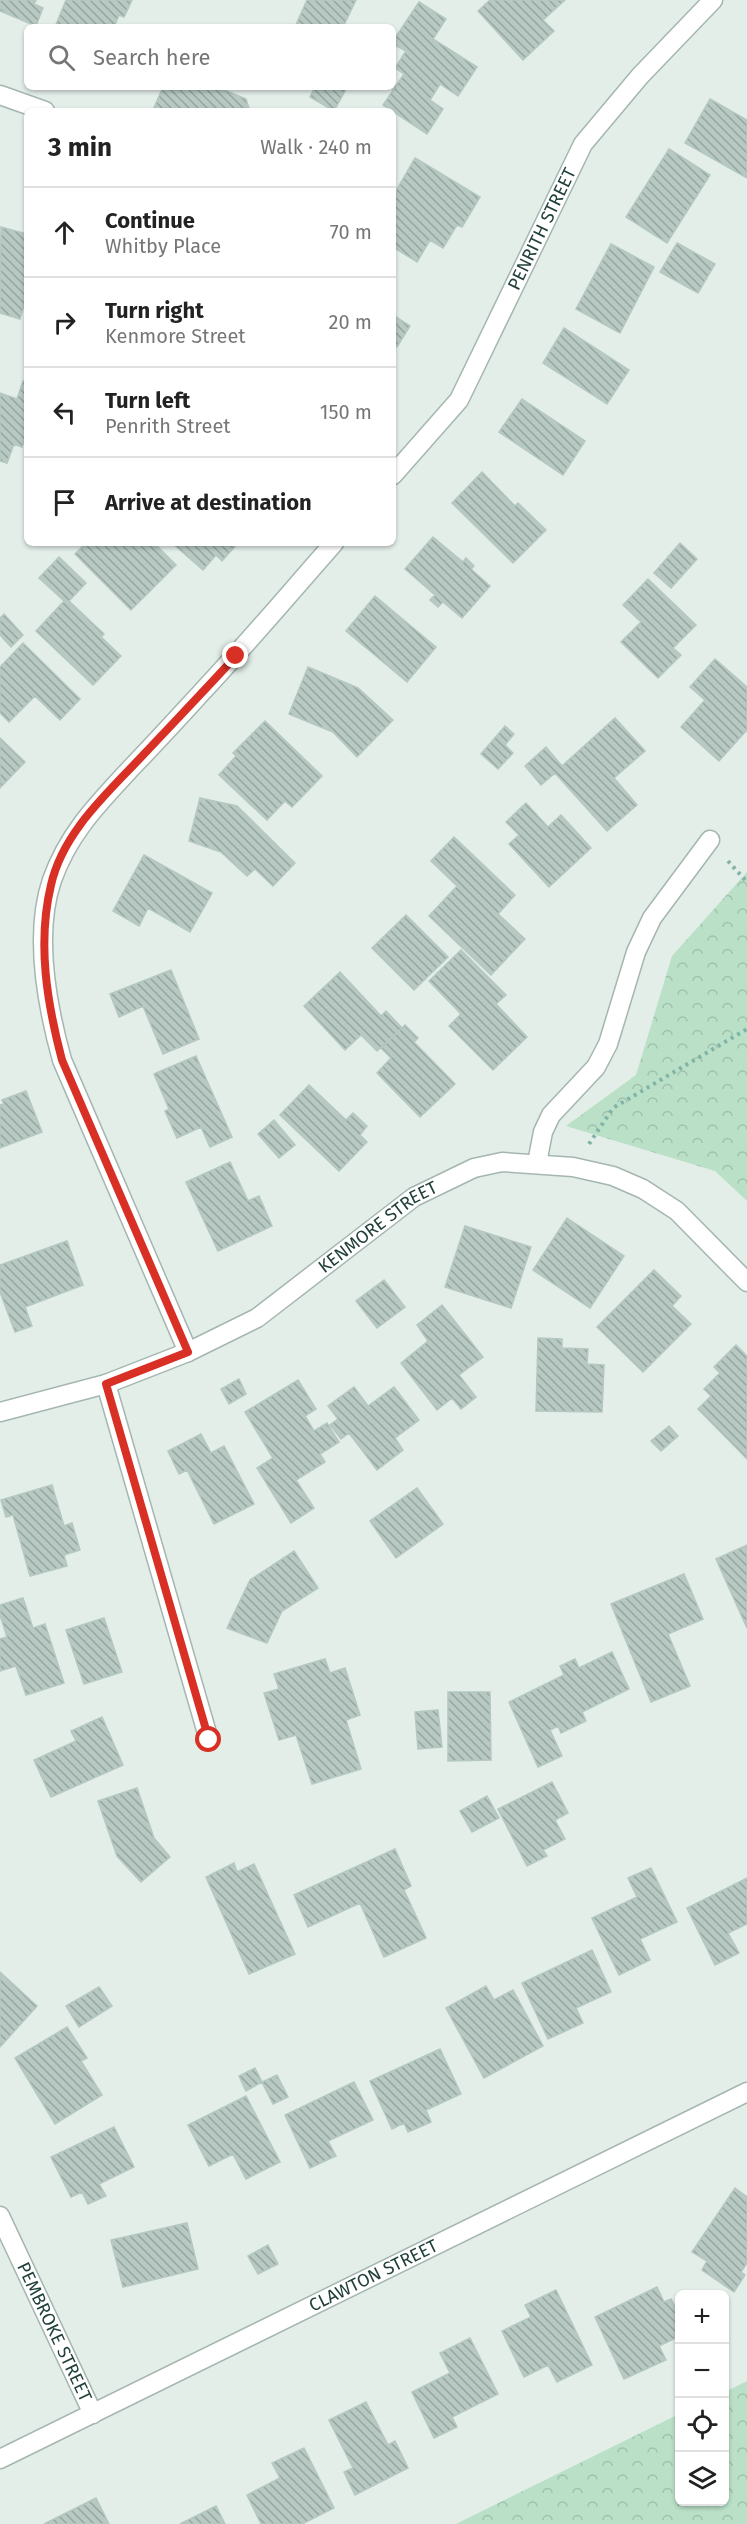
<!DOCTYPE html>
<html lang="en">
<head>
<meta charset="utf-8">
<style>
  :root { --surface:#fff; --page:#f2f2f2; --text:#222; --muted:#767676; --line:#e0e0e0 }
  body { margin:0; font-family:"Fira Sans",sans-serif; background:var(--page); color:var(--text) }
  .controls { position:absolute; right:18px; bottom:18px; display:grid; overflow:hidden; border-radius:9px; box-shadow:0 2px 4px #0004 }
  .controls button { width:54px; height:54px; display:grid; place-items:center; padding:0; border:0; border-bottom:2px solid var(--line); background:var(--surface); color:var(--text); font:30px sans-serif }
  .stop { position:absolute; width:18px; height:18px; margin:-14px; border:4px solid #d93025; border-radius:50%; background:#fff }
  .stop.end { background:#d93025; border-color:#fff; box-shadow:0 2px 6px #0008 }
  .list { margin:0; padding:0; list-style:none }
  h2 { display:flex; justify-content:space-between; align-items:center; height:78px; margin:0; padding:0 24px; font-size:26px }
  h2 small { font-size:20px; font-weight:400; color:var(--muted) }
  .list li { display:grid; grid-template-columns:39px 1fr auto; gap:18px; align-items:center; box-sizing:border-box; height:90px; padding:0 24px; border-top:2px solid var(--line) }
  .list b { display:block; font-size:22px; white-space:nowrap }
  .list p { margin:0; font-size:20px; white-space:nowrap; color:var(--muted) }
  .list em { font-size:20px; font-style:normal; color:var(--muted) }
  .icon { flex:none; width:33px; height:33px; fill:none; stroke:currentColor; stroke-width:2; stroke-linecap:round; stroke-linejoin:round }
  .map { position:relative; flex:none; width:747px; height:2524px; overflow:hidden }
  .search { position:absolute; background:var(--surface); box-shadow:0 2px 4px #0004; left:24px; top:24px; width:372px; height:66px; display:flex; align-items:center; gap:15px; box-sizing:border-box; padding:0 21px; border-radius:9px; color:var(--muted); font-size:22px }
  .panel { position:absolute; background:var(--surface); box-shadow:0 2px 4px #0004; left:24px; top:108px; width:372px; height:438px; border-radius:9px }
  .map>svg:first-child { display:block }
  .park { fill:url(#park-crowns) }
  .building { fill:url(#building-back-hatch); stroke:#b4c8c1; stroke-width:1.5 }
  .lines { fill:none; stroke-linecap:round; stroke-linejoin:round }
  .service-casing { stroke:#a5b6b1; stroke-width:21 }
  .minor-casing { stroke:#a5b6b1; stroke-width:21 }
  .path { stroke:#81b3a7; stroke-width:4; stroke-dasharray:3 4.5; stroke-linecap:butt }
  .service { stroke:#fff; stroke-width:18 }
  .minor { stroke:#fff; stroke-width:18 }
  .route { stroke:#d93025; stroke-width:8 }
  .labels { text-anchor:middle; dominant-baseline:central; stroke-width:5; stroke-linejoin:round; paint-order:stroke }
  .street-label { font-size:18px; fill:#21403a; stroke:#f3faf7 }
</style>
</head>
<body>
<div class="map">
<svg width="747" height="2524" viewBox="0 0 747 2524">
  <defs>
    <pattern id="park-crowns" width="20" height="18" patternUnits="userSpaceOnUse" patternTransform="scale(1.5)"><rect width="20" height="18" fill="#bae0c7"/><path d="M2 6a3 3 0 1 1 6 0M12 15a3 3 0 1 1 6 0" fill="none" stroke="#a0c1ac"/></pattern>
    <pattern id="building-back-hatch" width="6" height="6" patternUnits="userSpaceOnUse" patternTransform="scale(1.5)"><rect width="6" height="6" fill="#b8c9c3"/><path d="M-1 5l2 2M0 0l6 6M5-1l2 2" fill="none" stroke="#95a59f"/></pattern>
  </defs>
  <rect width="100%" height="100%" fill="#e3eee9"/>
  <path class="park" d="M747 872V1201L715 1171 566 1126 636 1075 672 956Z
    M747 2381V2524H456L679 2414 680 2502H724L725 2392Z"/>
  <path class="building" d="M0 0H36L34 4 43 8 36 26 0 11Z
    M66 0H132L124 17 119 15 114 27H55Z
    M307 0H356L343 27H295Z
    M490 0H565L543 20 554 31 523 60 478 11Z
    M419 2 446 19 433 39 477 67 458 96 440 84 430 100 443 109 427 134 383 105 404 74 395 68 406 51 393 44V41Z
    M163 87H217L246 99 250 111 153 110Z
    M315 87H342L346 89 334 111 310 97Z
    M710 99 747 120V178L685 143Z
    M669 149 710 175 667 243 626 217Z
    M415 158 480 197 462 227 457 225 443 248 430 240 417 262 393 247V196Z
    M1 227 27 234V295L20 319 0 313Z
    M677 243 715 264 698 293 660 272Z
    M611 244 654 267 620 333 576 309Z
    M393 315 410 326 397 347 393 344Z
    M564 328 629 370 607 404 543 363Z
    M23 381 27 383V438H25L22 447 14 444 7 463 0 461V393L17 399Z
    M522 399 585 441 563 475 499 432Z
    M482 472 515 506 518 503 546 530 513 563 452 503Z
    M433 537 463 562 466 558 474 566 471 569 490 586 462 618 443 602 438 607 430 600 435 595 405 569Z
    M86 543H154L176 565 131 610 75 554Z
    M172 543H238L222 561 216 555 203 570Z
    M680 543 697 559 671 588 654 573Z
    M59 557 86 583 69 601 104 634 101 637 121 656 93 685 36 631 64 601 39 578Z
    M648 579 696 625 673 648 681 655 658 678 621 642 641 622 623 605Z
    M375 596 436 647 407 682 346 631Z
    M4 614 23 635 11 647 0 635V618Z
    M23 643 80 699 60 720 35 696 9 722 0 713V667Z
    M715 659 747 687V730L719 761 681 727 705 700 690 687Z
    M308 667 358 688 393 720 357 757 333 732 289 714Z
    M615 718 645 751 614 778 637 805 607 831 555 773 541 785 525 766 546 747 562 766Z
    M265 721 322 776 292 807 285 801 267 820 219 775 236 756 233 753Z
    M505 726 514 734 505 745 513 753 498 769 481 754Z
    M0 738 25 762 0 788Z
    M200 798 237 806 295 863 273 886 255 869 247 876 221 852 189 841Z
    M526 803 548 827 561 815 591 848 549 887 509 844 519 835 506 822Z
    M454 837 515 895 498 914 525 939 491 975 429 916 457 886 431 861Z
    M144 855 212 893 190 932 148 908 139 926 113 911Z
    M406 915 448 957 414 990 372 948Z
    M461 950 506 995 496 1004 527 1037 493 1070 449 1026 461 1014 429 981Z
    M171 970 199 1039 163 1054 143 1006 119 1017 110 994Z
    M340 972 381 1016 386 1011 402 1028 377 1051 361 1035 345 1050 304 1006Z
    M405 1025 418 1038 414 1042 455 1084 420 1117 377 1073 391 1058 381 1048Z
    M196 1056 232 1137 210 1147 201 1127 177 1138 165 1111 169 1109 154 1074Z
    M309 1085 346 1120 353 1113 367 1126 360 1135 367 1142 339 1171 280 1115Z
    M26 1091 42 1132 0 1148V1105L4 1104 2 1100Z
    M274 1120 295 1145 279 1158 258 1134Z
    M230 1162 248 1201 259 1196 272 1226 218 1251 186 1182Z
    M567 1218 624 1256 590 1308 533 1270Z
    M465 1226 531 1247 511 1308 445 1287Z
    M67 1241 83 1285 25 1307 32 1326 15 1332 0 1292V1265Z
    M654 1270 681 1296 672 1306 691 1324 643 1372 597 1327Z
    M384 1280 405 1307 377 1328 356 1301Z
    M442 1305 483 1357 459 1375 476 1397 461 1409 452 1398 437 1410 401 1363 428 1341 417 1325Z
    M538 1338 562 1339V1348L588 1349 587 1364 604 1365 602 1412 536 1411Z
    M736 1345 747 1356V1459L698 1409 711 1396 704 1389 720 1373 714 1367Z
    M239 1379 246 1394 229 1404 221 1389Z
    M298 1380 316 1409 305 1416 314 1431 327 1423 339 1442 320 1454 325 1462 296 1480 314 1508 291 1523 257 1468 273 1458 245 1412Z
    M354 1387 368 1406 394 1387 419 1420 395 1438 403 1450 377 1470 349 1433 341 1439 330 1425 338 1419 328 1406Z
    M669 1426 678 1436 661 1451 651 1441Z
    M201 1434 211 1453 224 1446 254 1504 214 1524 187 1470 179 1474 168 1451Z
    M52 1485 64 1526 72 1523 80 1550 64 1555 67 1566 30 1576 13 1515 6 1517 1 1500Z
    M417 1488 443 1524 396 1558 370 1521Z
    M747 1545V1628L716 1559Z
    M294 1551 318 1588 282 1611 267 1643 227 1628 250 1580Z
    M684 1574 703 1619 668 1634 690 1686 651 1702 611 1604Z
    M23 1598 33 1628 45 1624 64 1683 26 1695 16 1666 0 1671V1639L7 1637 0 1615V1605Z
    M104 1618 122 1672 84 1684 66 1630Z
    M612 1652 629 1689 582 1712 586 1721 561 1733 558 1726 550 1730 562 1756 538 1767 509 1702 564 1675 560 1666 575 1659 579 1668Z
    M325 1659 330 1673 345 1668 360 1715 346 1720 361 1769 312 1784 296 1735 279 1740 264 1693 279 1689 274 1674Z
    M448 1692H490L491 1760 448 1761Z
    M438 1710 442 1747 418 1749 415 1712Z
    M102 1717 123 1765 51 1797 34 1760 76 1741 71 1731Z
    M552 1782 568 1813 555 1820 565 1839 543 1850 547 1856 527 1866 498 1809Z
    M137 1788 154 1838 170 1857 141 1882 117 1856 98 1801Z
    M487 1796 499 1818 472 1832 460 1811Z
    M395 1849 411 1886 404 1890 426 1938 384 1957 360 1903 308 1927 294 1895Z
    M234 1863 237 1872 254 1864 295 1954 249 1974 206 1877Z
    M651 1868 677 1922 640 1939 650 1960 619 1975 592 1918 637 1897 628 1878Z
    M747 1878V1924L728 1933 739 1953 715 1965 687 1908Z
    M592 1950 611 1992 576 2008 583 2023 548 2039 522 1983Z
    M0 1972 37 2006 0 2047Z
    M486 1986 494 2000 513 1990 543 2046 484 2078 446 2008Z
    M99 1987 112 2006 79 2027 66 2006Z
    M67 2027 87 2058 81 2061 102 2095 55 2124 15 2058Z
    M440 2049 461 2094 426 2110 431 2122 408 2132 404 2123 392 2129 370 2081Z
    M255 2068 262 2082 246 2091 239 2076Z
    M277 2075 288 2097 273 2104 262 2082Z
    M354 2082 373 2120 328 2141 336 2156 310 2168 285 2115Z
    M246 2096 280 2162 246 2179 233 2154 209 2166 188 2125Z
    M114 2127 134 2167 99 2184 106 2196 88 2204 82 2192 71 2197 51 2157Z
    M735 2188 747 2197V2263L741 2272 745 2275 734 2292 702 2270 707 2261 692 2252Z
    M187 2223 198 2269 123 2287 111 2240Z
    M268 2245 278 2264 258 2274 248 2256Z
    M657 2287 664 2302 671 2299 680 2316V2336L659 2346 666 2360 624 2379 595 2317Z
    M556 2290 592 2365 557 2382 548 2365 524 2377 502 2331 531 2317 525 2305Z
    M470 2338 498 2394 452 2417 457 2427 434 2438 412 2392 450 2373 440 2353Z
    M366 2402 388 2445 395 2441 408 2468 355 2495 344 2472 353 2468 329 2420Z
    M304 2448 334 2508 302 2524H261L247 2495 280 2478 272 2463Z
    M96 2498 109 2524H44Z
    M216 2506 225 2524H180Z"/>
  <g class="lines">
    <g class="service-casing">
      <path id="service" d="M537 1163 543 1132 551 1115 596 1067 608 1044 636 952 652 918 710 840"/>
    </g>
    <g class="minor-casing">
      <g id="minor">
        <path d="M0 95 45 111"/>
        <path id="s1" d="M393 475 459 400 583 144 640 76 713 0"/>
        <path d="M188 1352 62 1060C47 1006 33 935 52 880 69 832 99 803 133 766 156 742 178 718 201 693 247 644 290 593 334 543"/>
        <path d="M106 1384 209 1740"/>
        <path id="s2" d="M0 1412 106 1384 188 1352 257 1318 414 1197 474 1168 502 1162 573 1167 613 1176 643 1189 677 1211 747 1282"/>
        <path id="s3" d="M0 2216 93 2414"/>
        <path id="s4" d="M0 2459 747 2092"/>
      </g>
    </g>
    <path class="path" d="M728 861 747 882
      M589 1144 613 1108 747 1029"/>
    <use href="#service" class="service"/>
    <use href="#minor" class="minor"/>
  </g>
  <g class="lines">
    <path class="route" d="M209 1740 106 1384 188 1352 62 1060C47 1003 37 943 51 885 63 831 109 792 145 753 175 721 206 689 236 656"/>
  </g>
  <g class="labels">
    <g class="street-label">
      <text stroke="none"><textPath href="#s1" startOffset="290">PENRITH STREET</textPath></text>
      <text stroke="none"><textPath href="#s2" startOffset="426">KENMORE STREET</textPath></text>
      <text stroke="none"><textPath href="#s4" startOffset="416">CLAWTON STREET</textPath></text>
      <text stroke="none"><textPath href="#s3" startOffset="128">PEMBROKE STREET</textPath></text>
    </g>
  </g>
</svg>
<div class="controls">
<button>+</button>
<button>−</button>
<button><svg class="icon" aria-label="locate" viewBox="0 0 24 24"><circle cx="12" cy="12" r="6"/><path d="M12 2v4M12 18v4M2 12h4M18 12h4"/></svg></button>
<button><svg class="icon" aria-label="layers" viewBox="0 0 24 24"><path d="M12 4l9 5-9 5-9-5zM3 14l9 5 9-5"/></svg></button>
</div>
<div class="stop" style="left:209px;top:1740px"></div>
<div class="stop end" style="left:236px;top:656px"></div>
<div class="search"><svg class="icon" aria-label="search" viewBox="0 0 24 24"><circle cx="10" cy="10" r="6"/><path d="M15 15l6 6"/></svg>Search here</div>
<section class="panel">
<h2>3 min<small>Walk · 240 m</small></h2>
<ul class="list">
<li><svg class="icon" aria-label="ahead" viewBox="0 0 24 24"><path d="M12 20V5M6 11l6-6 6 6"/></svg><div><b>Continue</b><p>Whitby Place</p></div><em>70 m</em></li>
<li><svg class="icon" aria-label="right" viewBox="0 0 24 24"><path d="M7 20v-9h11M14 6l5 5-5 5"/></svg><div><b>Turn right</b><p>Kenmore Street</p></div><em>20 m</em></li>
<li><svg class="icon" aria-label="left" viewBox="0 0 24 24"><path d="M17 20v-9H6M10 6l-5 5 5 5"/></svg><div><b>Turn left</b><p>Penrith Street</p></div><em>150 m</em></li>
<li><svg class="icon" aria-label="arrive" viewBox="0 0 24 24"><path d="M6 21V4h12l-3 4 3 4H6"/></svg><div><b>Arrive at destination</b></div></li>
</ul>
</section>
</div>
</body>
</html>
